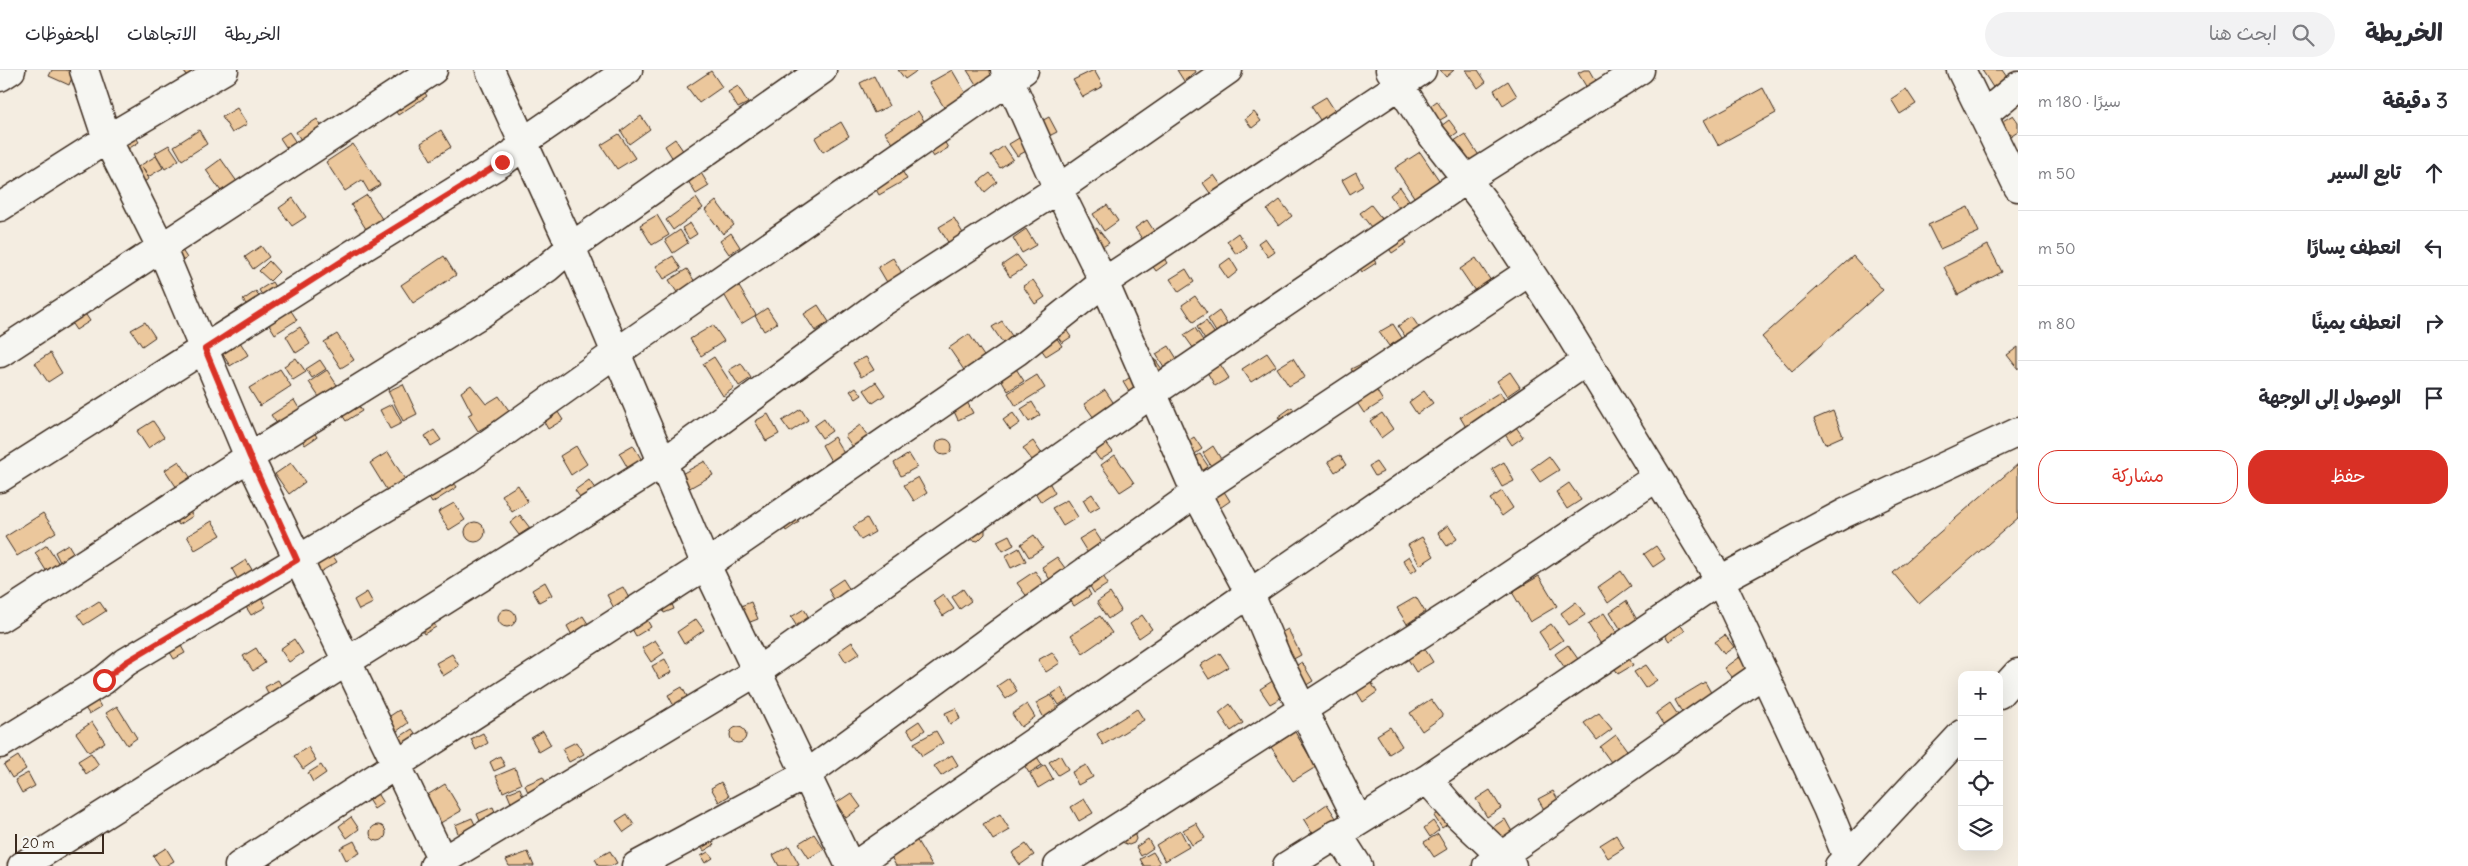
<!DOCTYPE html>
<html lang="ar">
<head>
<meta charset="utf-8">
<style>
  :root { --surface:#fff; --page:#f2f2f3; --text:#2b2b33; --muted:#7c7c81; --line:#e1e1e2; --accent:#d93025 }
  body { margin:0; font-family:Delius,"Playpen Sans Arabic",sans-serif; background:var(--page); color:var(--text); direction:rtl }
  .controls { position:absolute; right:15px; bottom:15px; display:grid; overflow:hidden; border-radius:10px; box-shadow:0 5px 20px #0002 }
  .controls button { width:45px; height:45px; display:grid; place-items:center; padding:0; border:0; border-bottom:1px solid var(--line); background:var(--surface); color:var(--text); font:25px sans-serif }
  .scale { position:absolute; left:15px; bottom:12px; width:89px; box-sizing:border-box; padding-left:5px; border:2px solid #3b2a1e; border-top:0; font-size:14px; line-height:18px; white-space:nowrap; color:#3b2a1e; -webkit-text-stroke:4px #f6f6f2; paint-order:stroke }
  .stop { position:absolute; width:15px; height:15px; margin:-11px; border:4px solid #d93025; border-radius:50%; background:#fff }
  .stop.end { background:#d93025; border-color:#fff; box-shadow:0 1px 5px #0008 }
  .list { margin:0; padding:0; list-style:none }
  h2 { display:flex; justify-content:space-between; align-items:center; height:65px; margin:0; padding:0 20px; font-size:21px }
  h2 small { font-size:16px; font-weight:400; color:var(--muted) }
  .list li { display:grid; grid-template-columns:32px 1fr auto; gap:15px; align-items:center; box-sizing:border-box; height:75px; padding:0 20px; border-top:1px solid var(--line) }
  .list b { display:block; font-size:19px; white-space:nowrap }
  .list em { font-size:16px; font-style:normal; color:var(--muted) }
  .actions { display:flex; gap:10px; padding:15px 20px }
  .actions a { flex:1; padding:11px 0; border:1px solid var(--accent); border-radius:20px; text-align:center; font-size:18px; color:var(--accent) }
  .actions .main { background:var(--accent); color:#fff }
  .icon { flex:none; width:28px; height:28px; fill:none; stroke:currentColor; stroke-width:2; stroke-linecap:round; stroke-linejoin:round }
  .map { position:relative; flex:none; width:2018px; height:796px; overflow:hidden; direction:ltr }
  header { display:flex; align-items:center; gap:30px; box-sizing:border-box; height:70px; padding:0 25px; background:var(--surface); border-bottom:1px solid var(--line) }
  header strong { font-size:24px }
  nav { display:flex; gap:28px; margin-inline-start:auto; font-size:18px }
  .search { width:350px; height:45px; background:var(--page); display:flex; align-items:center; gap:12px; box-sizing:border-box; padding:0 18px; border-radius:28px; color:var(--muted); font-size:19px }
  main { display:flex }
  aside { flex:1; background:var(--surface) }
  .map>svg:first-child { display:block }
  .building { fill:#ebc79c; stroke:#3b2a1e }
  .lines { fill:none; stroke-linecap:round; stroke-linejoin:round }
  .street-casing { stroke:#3b2a1e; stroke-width:31 }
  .secondary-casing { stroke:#3b2a1e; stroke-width:31 }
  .street { stroke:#f6f6f2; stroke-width:28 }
  .secondary { stroke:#f6f6f2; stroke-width:28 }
  .route { stroke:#d93025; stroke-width:6 }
</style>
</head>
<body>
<header>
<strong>الخريطة</strong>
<div class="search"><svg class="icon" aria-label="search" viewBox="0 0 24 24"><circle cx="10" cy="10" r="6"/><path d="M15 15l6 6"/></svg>ابحث هنا</div>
<nav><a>الخريطة</a><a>الاتجاهات</a><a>المحفوظات</a></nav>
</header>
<main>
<aside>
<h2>3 دقيقة<small>سيرًا · 180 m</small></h2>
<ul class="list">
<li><svg class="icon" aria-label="ahead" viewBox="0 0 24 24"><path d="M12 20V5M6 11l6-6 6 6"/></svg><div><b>تابع السير</b></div><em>50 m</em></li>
<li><svg class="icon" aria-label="left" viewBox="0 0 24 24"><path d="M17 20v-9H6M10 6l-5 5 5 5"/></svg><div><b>انعطف يسارًا</b></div><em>50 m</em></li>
<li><svg class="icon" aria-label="right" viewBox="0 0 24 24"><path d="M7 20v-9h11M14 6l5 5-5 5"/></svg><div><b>انعطف يمينًا</b></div><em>80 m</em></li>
<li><svg class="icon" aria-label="arrive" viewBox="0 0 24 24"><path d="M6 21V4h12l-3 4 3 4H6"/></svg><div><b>الوصول إلى الوجهة</b></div></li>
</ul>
<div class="actions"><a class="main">حفظ</a><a>مشاركة</a></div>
</aside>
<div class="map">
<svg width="2018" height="796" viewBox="0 0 2018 796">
  <rect width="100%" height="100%" fill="#f4ede1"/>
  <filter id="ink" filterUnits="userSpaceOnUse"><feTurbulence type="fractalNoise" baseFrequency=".02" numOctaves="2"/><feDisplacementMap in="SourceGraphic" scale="10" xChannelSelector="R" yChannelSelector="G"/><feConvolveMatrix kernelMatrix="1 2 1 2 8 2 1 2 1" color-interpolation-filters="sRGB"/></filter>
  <g filter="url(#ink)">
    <path class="building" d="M52 0H66L74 3 69 15 49 6Z
      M183 0H201L192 15Z
      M898 0H918L905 9Z
      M952 0 969 29 947 42 929 13Z
      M967 0H994L998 7 979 19Z
      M1094 0 1103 16 1083 27 1073 10Z
      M1177 0H1195L1196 2 1184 11Z
      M1440 0H1454L1446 7Z
      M1466 0H1478L1486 12 1478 18Z
      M1584 0H1590L1597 12 1587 18 1578 3Z
      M1982 0H2002L2009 10 1994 19Z
      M711 1 722 17 699 33 687 17Z
      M874 6 889 36 874 43 860 13Z
      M1508 11 1517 26 1503 35 1494 20Z
      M418 12 427 26 398 45 389 31Z
      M738 16 748 33 738 38 728 22Z
      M1763 18 1776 43 1718 75 1704 50Z
      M1906 19 1916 34 1900 44 1891 29Z
      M1326 27 1335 41 1320 50 1311 36Z
      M1437 31 1447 46 1435 53 1426 39Z
      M237 38 247 54 232 63 222 47Z
      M918 41 926 54 894 75 885 62Z
      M1254 42 1261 51 1252 58 1245 49Z
      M2013 45 2018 52V61L2010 66 2001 52Z
      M641 46 650 59 629 74 621 61Z
      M1049 47 1057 62 1045 68 1036 54Z
      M317 49 325 62 304 75 296 62Z
      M1449 50 1458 62 1446 71 1437 59Z
      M841 52 849 66 823 82 815 68Z
      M130 58 139 72 125 81 116 67Z
      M199 60 207 74 182 90 174 76Z
      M441 60 451 77 431 90 421 73Z
      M289 62 297 74 288 80 280 68Z
      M619 64 635 88 617 99 601 75Z
      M1465 64 1482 90 1467 99 1451 73Z
      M1024 65 1032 78 1017 86 1009 74Z
      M942 67 948 78 933 87 926 76Z
      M675 69 684 82 673 89 665 76Z
      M353 74 380 115 369 122 362 110 345 121 326 92Z
      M169 75 179 90 165 99 155 83Z
      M1004 76 1013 89 1000 98 991 85Z
      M1420 82 1443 116 1418 133 1395 98Z
      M156 86 163 98 148 107 141 95Z
      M221 89 238 113 223 124 206 100Z
      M695 93 709 116 696 124 682 101Z
      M898 94 907 109 879 125 871 110Z
      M141 95 149 109 138 115 130 102Z
      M1356 102 1363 116 1350 124 1342 110Z
      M990 103 997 112 985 122 978 112Z
      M1214 105 1223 118 1212 126 1203 113Z
      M1400 117 1409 130 1399 138 1390 125Z
      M367 125 387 157 371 167 351 135Z
      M293 128 306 147 292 156 279 138Z
      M696 128 703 138 673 160 666 150Z
      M1280 130 1292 146 1279 156 1267 140Z
      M716 131 734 155 723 164 705 140Z
      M1107 135 1118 151 1104 161 1093 144Z
      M1371 135 1382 149 1371 157 1360 143Z
      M1968 137 1979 162 1940 179 1928 155Z
      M657 145 669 165 652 175 640 155Z
      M954 148 964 165 949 174 939 157Z
      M1147 150 1156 164 1144 172 1135 158Z
      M690 153 697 164 689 169 682 158Z
      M1097 158 1109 173 1096 181 1085 166Z
      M1026 159 1036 175 1022 183 1013 168Z
      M680 160 688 173 673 183 665 170Z
      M1399 160 1407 173 1392 183 1383 170Z
      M731 163 740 177 729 184 720 171Z
      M1238 163 1247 177 1236 184 1227 171Z
      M1265 168 1275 182 1268 187 1258 173Z
      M178 174 187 188 174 196Z
      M1988 175 2002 202 1958 225 1944 197Z
      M261 176 269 187 253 199 245 187Z
      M1158 179 1167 193 1156 201 1146 187Z
      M1368 179 1376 193 1362 202 1354 188Z
      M1017 185 1026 197 1010 207 1002 195Z
      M444 186 456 205 413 233 401 215Z
      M673 186 681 199 664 209 656 196Z
      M1853 186 1883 220 1792 301 1762 267Z
      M893 188 903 205 888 214 878 197Z
      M1230 188 1238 201 1228 209 1219 196Z
      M1476 188 1491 211 1475 221 1460 199Z
      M269 191 279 202 270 211 259 201Z
      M687 199 695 212 678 224 669 210Z
      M1186 199 1194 212 1179 222 1170 209Z
      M732 205 756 245 741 254 718 214Z
      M1033 210 1045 227 1035 234 1023 216Z
      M272 212 280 225 267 233 259 220Z
      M256 221 264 234 252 242 243 230Z
      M1195 226 1207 243 1193 252 1182 235Z
      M286 233 297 250 275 264 264 246Z
      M818 235 829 252 815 261 804 244Z
      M767 238 777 253 764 261 755 246Z
      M82 239 90 251 76 260 68 248Z
      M1219 241 1228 255 1216 262 1208 249Z
      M1412 247 1422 262 1409 272 1398 256Z
      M1002 251 1014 269 1005 276 992 257Z
      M1206 251 1215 264 1205 270 1197 257Z
      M145 252 155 267 142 276 131 260Z
      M1062 254 1071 267 1062 273 1053 260Z
      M1393 254 1402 268 1389 276 1379 262Z
      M713 255 724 271 701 286 690 269Z
      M300 257 310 274 296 283 286 266Z
      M1195 258 1204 272 1194 279 1184 265Z
      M1052 261 1062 276 1046 286 1036 272Z
      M337 264 354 290 341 298 324 272Z
      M969 264 986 289 966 303 949 278Z
      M237 267 248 285 230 296 219 278Z
      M1169 276 1179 292 1166 300 1156 284Z
      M2018 277V299L2007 285Z
      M50 283 62 303 48 312 35 293Z
      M1267 283 1276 296 1251 312 1242 299Z
      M714 287 734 318 723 326 703 294Z
      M866 287 874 300 861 307 853 293Z
      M296 288 306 302 293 310 284 296Z
      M1154 288 1162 299 1153 305 1145 294Z
      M1293 288 1305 307 1289 316 1277 298Z
      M320 290 326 299 312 308 306 299Z
      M1011 291 1024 311 1008 321 996 300Z
      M1367 291 1373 302 1357 311 1351 299Z
      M741 293 751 308 739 316 729 300Z
      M1220 294 1229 308 1215 316 1207 302Z
      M280 299 291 316 260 336 249 318Z
      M327 300 339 318 321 330 309 312Z
      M1510 302 1520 317 1507 326 1497 311Z
      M1135 304 1142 314 1129 322 1123 312Z
      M1037 305 1045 318 1016 336 1008 323Z
      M876 312 885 325 873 333 864 320Z
      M403 314 417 344 403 351 388 321Z
      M471 315 486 334 499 326 510 342 478 361 468 345 472 343 461 322Z
      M856 317 862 325 856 329 850 321Z
      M1375 318 1383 331 1364 343 1356 331Z
      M1105 320 1115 335 1094 348 1084 334Z
      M1424 321 1433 333 1417 344 1409 332Z
      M1500 322 1510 339 1470 364 1460 347Z
      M353 327 362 341 346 351 337 337Z
      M294 330 300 340 278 355 271 345Z
      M966 330 973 343 958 350 952 337Z
      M1032 332 1040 345 1029 352 1021 339Z
      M392 334 402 353 390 359 380 340Z
      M554 336 563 350 548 359 540 345Z
      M1292 337 1299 348 1285 357 1278 347Z
      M801 339 808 350 790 362 782 351Z
      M1833 341 1843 366 1825 374 1814 349Z
      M1013 343 1020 353 1010 360 1003 350Z
      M1382 343 1393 359 1381 368 1370 351Z
      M768 344 779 364 766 371 755 351Z
      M824 349 832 361 822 368 814 356Z
      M1511 350 1523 367 1512 375 1500 357Z
      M153 351 164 367 148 378 137 361Z
      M309 354 317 367 305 375 297 362Z
      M860 355 870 369 855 380 845 366Z
      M434 360 441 370 431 376 425 366Z
      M1099 363 1113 382 1100 390 1087 372Z
      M834 367 845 385 832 393 822 375Z
      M1194 367 1202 379 1186 390 1178 378Z
      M936 377a8 8 0 1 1 16 0a8 8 0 1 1-16 0Z
      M1033 371 1042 384 1032 390 1023 378Z
      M633 375 643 392 629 400 619 383Z
      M576 376 587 394 571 405 560 386Z
      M1213 376 1221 389 1211 396 1203 383Z
      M388 382 409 416 391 427 370 393Z
      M909 384 917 397 901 406 894 393Z
      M1200 384 1210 399 1195 409 1185 393Z
      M1115 385 1134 413 1120 422 1101 395Z
      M1340 385 1346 395 1335 402 1328 391Z
      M1549 386 1559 400 1540 412 1531 399Z
      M179 391 193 411 179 421 165 400Z
      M705 391 713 405 686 420 678 406Z
      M1376 392 1383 402 1375 406 1369 396Z
      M1504 392 1514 411 1502 417 1492 399Z
      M291 393 305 412 289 424 275 404Z
      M2018 394V448L1919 534 1893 503Z
      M450 406 457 417 432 433 425 422Z
      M918 407 927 423 914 431 904 415Z
      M1046 407 1055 423 1041 432 1031 416Z
      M589 410 598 423 584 433 575 420Z
      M1569 413 1581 430 1567 439 1556 422Z
      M518 415 528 432 512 442 502 425Z
      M1220 415 1230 431 1217 440 1207 424Z
      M1502 421 1513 438 1502 446 1490 429Z
      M1092 424 1100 436 1090 442 1083 430Z
      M1067 430 1078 447 1063 456 1052 438Z
      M184 433 193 446 179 455 170 442Z
      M454 433 465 450 449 460 438 442Z
      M791 441 799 452 786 461 779 450Z
      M43 443 56 462 17 486 5 467Z
      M520 445 530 458 519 465 510 453Z
      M867 448 875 462 861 470 853 457Z
      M212 451 221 465 195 480 187 466Z
      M465 462a10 10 0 1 1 20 0a10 10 0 1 1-20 0Z
      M1448 455 1457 469 1447 476 1438 463Z
      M985 458V464L978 471 968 469Z
      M1094 460 1104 475 1089 485 1079 469Z
      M1009 465 1014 475 1003 481 997 471Z
      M1034 465 1043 478 1029 487 1021 474Z
      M1422 467 1434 486 1420 495 1408 475Z
      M68 474 74 484 60 492 55 482Z
      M47 475 59 494 47 502 35 483Z
      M1656 476 1665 489 1653 497 1644 484Z
      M328 478 337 492 320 502 311 488Z
      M1019 478 1026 491 1011 498 1005 486Z
      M1409 486 1417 499 1411 503 1403 490Z
      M1057 487 1070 505 1054 516 1042 497Z
      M246 490 256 506 241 515 232 499Z
      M1099 499 1108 514 1094 523 1085 508Z
      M1035 501 1045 516 1028 528 1017 513Z
      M1621 501 1631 516 1608 533 1598 517Z
      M1539 506 1557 536 1530 552 1512 522Z
      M843 509 852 523 836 533 828 519Z
      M545 512 552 525 539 532 532 520Z
      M1084 513 1091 525 1074 536 1067 524Z
      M623 517 633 536 617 544 607 525Z
      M963 519 971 531 960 539 952 527Z
      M257 521 266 537 251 545 241 529Z
      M367 522 373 533 359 540 354 530Z
      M1110 523 1121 540 1108 549 1097 532Z
      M668 524 674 539 664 543 657 528Z
      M943 524 954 539 943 546 933 531Z
      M1416 527 1425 542 1407 554 1397 538Z
      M99 531 106 541 84 555 77 545Z
      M1626 531 1639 553 1623 563 1610 542Z
      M751 532 758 549 745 554 738 537Z
      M1576 532 1585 545 1569 555 1561 543Z
      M498 548a9 9 0 1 1 18 0a9 9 0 1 1-18 0Z
      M804 539 812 553 799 560 791 547Z
      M642 541 651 557 636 566 627 550Z
      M428 543 436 557 424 564 416 551Z
      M1604 543 1618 565 1602 576 1588 554Z
      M1142 545 1152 559 1139 568 1130 554Z
      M583 546 592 560 575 571 567 556Z
      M1100 546 1112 563 1083 583 1071 565Z
      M696 549 704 560 684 574 677 562Z
      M1678 552 1685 561 1669 571 1663 562Z
      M1551 554 1563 570 1550 579 1539 562Z
      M1288 559 1301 585 1286 593 1273 567Z
      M1725 565 1734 577 1724 584 1715 572Z
      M176 567 185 583 174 589 165 574Z
      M294 569 303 583 289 592 280 579Z
      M655 570 664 583 651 592 642 578Z
      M852 572 860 583 846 592 839 581Z
      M1568 575 1578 589 1565 598 1555 584Z
      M1423 576 1433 592 1416 602 1406 586Z
      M256 578 265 593 253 601 243 586Z
      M1624 580 1633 595 1618 604 1609 589Z
      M1052 582 1060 593 1046 602 1038 590Z
      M1220 583 1229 597 1209 609 1200 595Z
      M452 584 459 596 443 606 436 593Z
      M1739 587 1750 602 1735 612 1724 598Z
      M665 589 672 602 659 609 652 596Z
      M1302 592 1313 611 1300 619 1289 600Z
      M1646 595 1657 610 1645 618 1634 602Z
      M1009 608 1017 621 1006 629 997 616Z
      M1369 609 1377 622 1363 632 1354 617Z
      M278 610 285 622 271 629 265 617Z
      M1274 610 1284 626 1270 634 1260 619Z
      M1705 612 1714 628 1684 646 1675 630Z
      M682 617 689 630 675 638 668 625Z
      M1061 618 1068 629 1059 635 1052 624Z
      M94 625 101 637 89 644 81 632Z
      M1051 625 1059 640 1044 648 1036 633Z
      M1431 629 1443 646 1422 661 1410 643Z
      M1670 633 1682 651 1667 661 1656 643Z
      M1027 634 1035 647 1021 657 1012 644Z
      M1230 634 1243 653 1231 661 1219 643Z
      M117 636 137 668 127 675 106 643Z
      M956 638 960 649 950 654 945 643Z
      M1137 639 1144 650 1103 675 1097 664Z
      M399 640 408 653 393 664 384 650Z
      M1599 643 1612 659 1597 670 1584 653Z
      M919 651 925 660 913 668 907 659Z
      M92 652 105 672 89 682 76 663Z
      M1390 657 1402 676 1389 684 1377 665Z
      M730 665a8 8 0 1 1 16 0a8 8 0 1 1-16 0Z
      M412 659 418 667 403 676 398 668Z
      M543 661 551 675 539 682 531 668Z
      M936 661 943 673 922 686 914 673Z
      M1295 662 1316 697 1293 711 1271 677Z
      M483 663 488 673 476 680 471 669Z
      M1616 665 1632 687 1616 699 1600 677Z
      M576 672 584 684 569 692 562 679Z
      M308 677 316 690 303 699 294 686Z
      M1031 677 1042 695 1029 703 1018 685Z
      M91 683 99 695 86 704 78 691Z
      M952 685 958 695 941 706 934 696Z
      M1060 685 1068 699 1058 705 1049 692Z
      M18 686 26 699 12 708 4 695Z
      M500 686 505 696 494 701 490 692Z
      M321 695 326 703 313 712 308 703Z
      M1045 695 1053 709 1038 718 1030 704Z
      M1086 695 1093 707 1078 715 1072 702Z
      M515 698 521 714 503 722 496 706Z
      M28 703 35 716 22 723 15 710Z
      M543 707 550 723 532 732 525 715Z
      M721 712 729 726 719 732 711 718Z
      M445 714 461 741 437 755 421 729Z
      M520 718 526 735 514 740 507 723Z
      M375 720 383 733 374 739 366 726Z
      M1490 720 1501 738 1487 747 1476 729Z
      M1553 721 1564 740 1549 748 1538 729Z
      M851 723 861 737 846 748 836 733Z
      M1084 729 1093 743 1079 751 1071 737Z
      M1327 734 1338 751 1314 766 1304 750Z
      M1448 736 1456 748 1442 758 1434 746Z
      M493 737 499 751 483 758 477 744Z
      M627 744 634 755 624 762 616 751Z
      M1000 744 1010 760 993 770 983 754Z
      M351 747 359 759 347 768 339 756Z
      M472 748 477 759 459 766 455 755Z
      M1505 749 1515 767 1500 776 1490 759Z
      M1433 751 1439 760 1430 767 1424 758Z
      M1196 753 1205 768 1192 775 1183 760Z
      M370 763a8 8 0 1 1 16 0a8 8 0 1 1-16 0Z
      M910 759 932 796H896L889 783Z
      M1180 760 1189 777 1165 791 1156 775Z
      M1134 762 1136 769 1134 773 1129 775 1122 772 1120 767Z
      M814 764 824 779 809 788 799 773Z
      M1438 764 1447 779 1434 787 1424 772Z
      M1616 765 1624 778 1608 788 1600 775Z
      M709 768 714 775 704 781 699 774Z
      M1148 769 1153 778 1141 786 1136 777Z
      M354 771 360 783 346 790 340 778Z
      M1026 774 1034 785 1020 795 1012 783Z
      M789 776 799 794 795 796H779L773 785Z
      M166 778 174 791 165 796H160L153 786Z
      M610 781 617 793 611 796H599L595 789Z
      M528 782 534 796H509L506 790Z
      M708 782 713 788 705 793 701 786Z
      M1153 782 1160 793 1155 796H1144L1140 789Z"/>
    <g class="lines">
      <g class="street-casing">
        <path id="street" d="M84 0 107 69 161 177 249 387 445 796
          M490 0 571 177 706 495 850 796
          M1005 0 1058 119 1104 212 1196 423 1249 522 1277 588 1358 750
          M1390 0 1431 64 1484 132 1559 246 1720 510 1827 738 1847 787
          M1961 0 2018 117
          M0 7 11 0
          M1983 45 2018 16
          M0 137 107 69 224 0
          M0 283 433 0
          M0 408 364 177 502 92 514 83 523 72 628 0
          M0 548 249 387 482 243 547 198 571 177 822 0
          M0 674 104 610 126 592 467 389 617 282 1024 0
          M1427 709 1458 745 1512 796
          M1337 763 1358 796
          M22 796 664 392 878 235 1058 119 1228 0
          M239 796 706 495 1016 282 1104 212 1422 0
          M434 796 758 601 1151 324 1467 109 1640 0
          M636 796 807 704 1009 556 1196 423 1529 202
          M854 796 1587 291
          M1058 796 1475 529 1657 407
          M1287 796 1427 709 1720 510 1845 443 2018 362
          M1487 796 1764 603"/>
      </g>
      <g class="secondary-casing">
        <path id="secondary" d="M1999 624 2018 603
          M1839 796 1962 664"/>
      </g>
      <use href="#street" class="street"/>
      <use href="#secondary" class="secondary"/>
    </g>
  </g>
  <g class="lines" filter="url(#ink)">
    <path class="route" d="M104 610 126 592 297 490 250 387 205 279 364 177 502 92"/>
  </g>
</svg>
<div class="controls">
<button>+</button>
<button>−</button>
<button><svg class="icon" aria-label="locate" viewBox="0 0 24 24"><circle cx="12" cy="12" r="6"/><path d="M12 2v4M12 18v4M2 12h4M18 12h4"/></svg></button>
<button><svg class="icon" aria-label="layers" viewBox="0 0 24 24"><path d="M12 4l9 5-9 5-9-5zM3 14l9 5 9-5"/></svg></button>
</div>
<div class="scale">20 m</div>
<div class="stop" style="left:104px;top:610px"></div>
<div class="stop end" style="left:502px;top:92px"></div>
</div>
</main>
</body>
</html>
